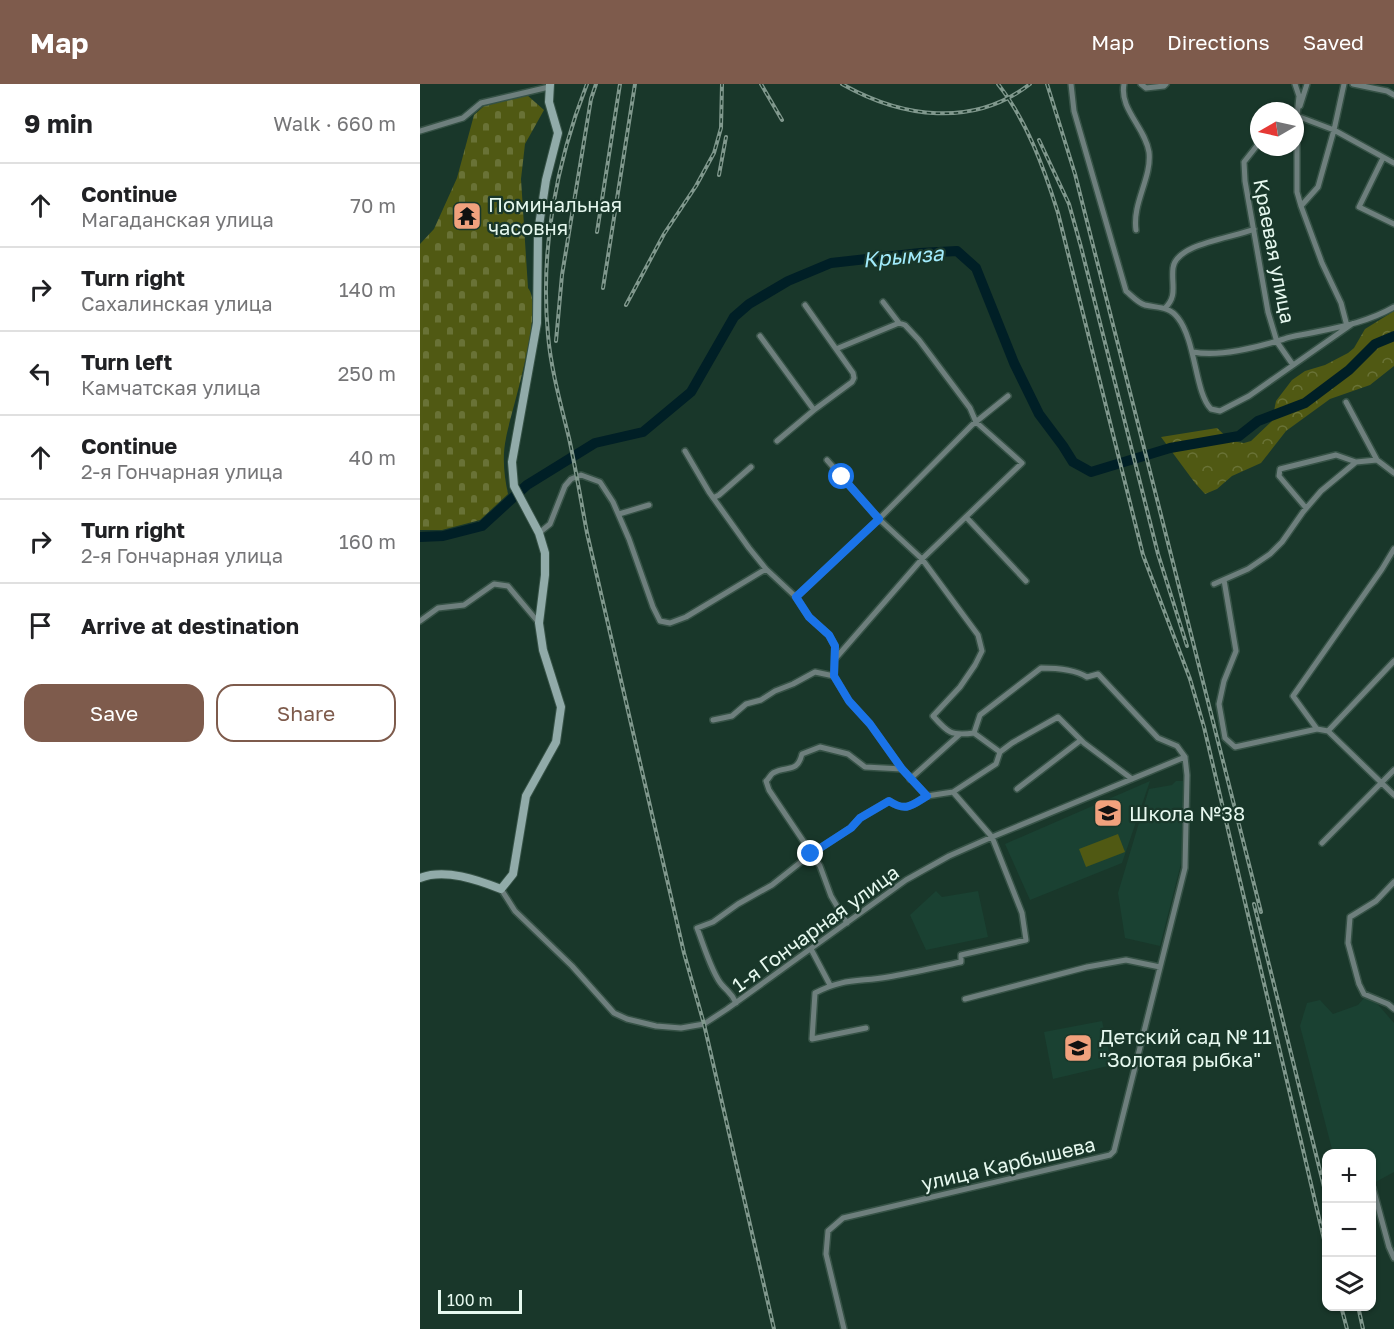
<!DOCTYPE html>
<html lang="en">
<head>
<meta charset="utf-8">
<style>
  :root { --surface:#fff; --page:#f2f2f2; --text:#202124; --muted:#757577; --line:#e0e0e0; --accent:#7e5b4c }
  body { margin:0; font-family:"Golos Text",sans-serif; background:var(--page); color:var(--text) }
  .controls { position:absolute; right:18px; bottom:18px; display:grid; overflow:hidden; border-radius:12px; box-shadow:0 2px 4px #0004 }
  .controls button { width:54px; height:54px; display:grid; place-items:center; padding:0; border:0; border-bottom:2px solid var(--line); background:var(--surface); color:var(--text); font:30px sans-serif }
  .compass { position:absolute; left:830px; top:18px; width:54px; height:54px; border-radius:50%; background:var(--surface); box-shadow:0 2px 4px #0004; rotate:261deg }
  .scale { position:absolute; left:18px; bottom:15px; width:84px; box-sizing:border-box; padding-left:6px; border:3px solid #e6f8ef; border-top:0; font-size:16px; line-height:21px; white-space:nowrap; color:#e6f8ef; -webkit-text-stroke:4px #19372a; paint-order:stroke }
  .stop { position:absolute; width:18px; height:18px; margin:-14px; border:4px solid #1a73e8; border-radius:50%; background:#fff }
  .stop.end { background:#1a73e8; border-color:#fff; box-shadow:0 2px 6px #0008 }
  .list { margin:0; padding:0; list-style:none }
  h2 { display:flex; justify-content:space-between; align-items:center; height:78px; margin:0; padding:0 24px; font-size:26px }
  h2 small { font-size:20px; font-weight:400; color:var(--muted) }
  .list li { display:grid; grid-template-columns:39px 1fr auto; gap:18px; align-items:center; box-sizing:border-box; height:84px; padding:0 24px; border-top:2px solid var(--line) }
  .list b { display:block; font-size:22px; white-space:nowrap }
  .list p { margin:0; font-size:20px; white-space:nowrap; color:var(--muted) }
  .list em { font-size:20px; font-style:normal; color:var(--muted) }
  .actions { display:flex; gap:12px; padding:18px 24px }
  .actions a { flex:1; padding:14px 0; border:2px solid var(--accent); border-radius:18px; text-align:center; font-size:21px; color:var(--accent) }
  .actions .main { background:var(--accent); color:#fff }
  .icon { flex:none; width:33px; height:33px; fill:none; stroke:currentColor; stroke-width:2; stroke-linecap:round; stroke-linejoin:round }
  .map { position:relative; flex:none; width:974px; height:1245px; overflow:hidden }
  header { display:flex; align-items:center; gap:36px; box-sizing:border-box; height:84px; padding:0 30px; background:var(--accent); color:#fff }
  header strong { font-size:28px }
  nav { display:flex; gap:33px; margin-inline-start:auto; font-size:21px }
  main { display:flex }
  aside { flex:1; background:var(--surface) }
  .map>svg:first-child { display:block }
  .built { fill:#1a4132 }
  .forest { fill:url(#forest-crowns) }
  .cemetery { fill:url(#cemetery-stones) }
  .pitch { fill:#505913 }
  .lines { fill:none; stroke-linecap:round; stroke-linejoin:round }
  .river { stroke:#001f26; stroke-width:10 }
  .street-casing { stroke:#365246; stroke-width:8 }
  .secondary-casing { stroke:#365246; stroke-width:10 }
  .street { stroke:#6e7f7d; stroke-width:5 }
  .secondary { stroke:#91aba9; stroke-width:8 }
  .rail-casing { stroke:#80988d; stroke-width:4 }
  .rail { stroke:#19372a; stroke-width:1.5; stroke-dasharray:4.5; stroke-linecap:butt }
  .route { stroke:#1a73e8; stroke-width:8 }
  .labels { text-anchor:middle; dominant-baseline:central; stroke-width:4.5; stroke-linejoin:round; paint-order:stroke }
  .poi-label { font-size:20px; fill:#e6f8ef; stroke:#19372a; text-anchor:start }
  .street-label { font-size:20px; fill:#e6f8ef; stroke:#19372a }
  .water-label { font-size:21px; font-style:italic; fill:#a2ecfd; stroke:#19372a }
</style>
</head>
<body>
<header>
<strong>Map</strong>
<nav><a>Map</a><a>Directions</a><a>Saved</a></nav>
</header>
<main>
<aside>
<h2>9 min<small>Walk · 660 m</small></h2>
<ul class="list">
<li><svg class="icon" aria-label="ahead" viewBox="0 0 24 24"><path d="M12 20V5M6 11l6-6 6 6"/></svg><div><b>Continue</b><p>Магаданская улица</p></div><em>70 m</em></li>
<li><svg class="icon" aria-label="right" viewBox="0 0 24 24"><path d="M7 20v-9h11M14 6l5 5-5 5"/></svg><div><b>Turn right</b><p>Сахалинская улица</p></div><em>140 m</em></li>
<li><svg class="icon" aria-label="left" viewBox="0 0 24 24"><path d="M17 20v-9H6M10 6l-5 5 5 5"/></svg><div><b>Turn left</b><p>Камчатская улица</p></div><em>250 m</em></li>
<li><svg class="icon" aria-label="ahead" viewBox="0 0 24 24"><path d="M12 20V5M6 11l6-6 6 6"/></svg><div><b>Continue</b><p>2-я Гончарная улица</p></div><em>40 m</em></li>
<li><svg class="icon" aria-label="right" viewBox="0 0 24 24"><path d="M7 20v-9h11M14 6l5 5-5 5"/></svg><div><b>Turn right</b><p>2-я Гончарная улица</p></div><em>160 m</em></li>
<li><svg class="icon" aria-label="arrive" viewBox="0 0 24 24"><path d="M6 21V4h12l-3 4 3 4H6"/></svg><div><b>Arrive at destination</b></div></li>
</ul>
<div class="actions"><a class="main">Save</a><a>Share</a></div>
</aside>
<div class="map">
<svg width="974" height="1245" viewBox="0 0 974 1245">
  <defs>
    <pattern id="forest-crowns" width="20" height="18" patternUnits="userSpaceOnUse" patternTransform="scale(1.5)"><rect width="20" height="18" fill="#505913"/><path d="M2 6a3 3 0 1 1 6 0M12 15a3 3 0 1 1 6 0" fill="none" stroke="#697236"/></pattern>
    <pattern id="cemetery-stones" width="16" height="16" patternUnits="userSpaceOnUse" patternTransform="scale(1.5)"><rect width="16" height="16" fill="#505913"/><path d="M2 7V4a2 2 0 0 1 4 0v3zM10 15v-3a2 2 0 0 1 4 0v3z" fill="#697236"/></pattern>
  </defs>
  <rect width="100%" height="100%" fill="#19372a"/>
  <path class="built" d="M730 697 702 779 610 816 585 760Z
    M756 697H764V768L740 862 705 854 698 809 729 705 752 701Z
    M516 807 522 813 558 807 568 853 506 866 490 831Z
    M945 913 954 916 974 939V1088L952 1100V1070L913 1069 880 942 887 919 900 916 913 930 938 921Z
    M682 937 692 981 633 995 624 948Z"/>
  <path class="forest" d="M974 227V282L950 301 910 315 866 347 841 379 812 392 797 405 785 410 775 399 741 353 797 344 811 357 824 359 831 357 852 337 856 317 872 296 885 287 905 281 928 269 934 264 945 245Z"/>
  <path class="cemetery" d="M107 11 124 26 105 60 101 95 108 204C125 224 91 327 86 354 82 373 84 391 88 410L60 436 22 446H0V160L14 145 37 94 54 31 64 22Z"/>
  <path class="pitch" d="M698 750 705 768 666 783 659 765Z"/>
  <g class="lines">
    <path class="river" d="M0 453 23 452 62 442 107 401 175 359 223 348 271 308 314 233 329 220 368 197 411 179 500 169 537 167 556 184 594 279 619 330 643 362 653 378 671 388 750 364 819 352 838 337 885 319 929 286 955 260 974 252"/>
    <g class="street-casing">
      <path id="street" d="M651 0 654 27 706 207C712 212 718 219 725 221 738 224 749 222 758 234 776 257 775 309 791 325L800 327 829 312 932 240
        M704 0C699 25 725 43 729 68 732 94 712 119 716 146
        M721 0 726 4 744 2 746 0
        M924 0 914 46 898 103 881 122 902 179 921 219 927 242
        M933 0 967 7 974 11
        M880 22 887 0
        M875 33 877 32 879 12 875 0
        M0 47 43 34 61 19 129 3
        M839 59 824 78 825 97 848 228 857 258 873 281
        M963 74 939 123 974 140
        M881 122 877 108V32L914 46 974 79
        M385 221 416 265
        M745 224C758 212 751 200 753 184 756 159 814 154 834 145
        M340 252 394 326
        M773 268C799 273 839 263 864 255 872 252 882 251 891 249 920 243 948 238 974 223
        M926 318 957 376 974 389
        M357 357 394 326 432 298 434 294 433 289 416 265 479 239
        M265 367 289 408 329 464 346 485 376 513 389 533 409 551 415 562 414 592 429 617 450 640 482 685 507 712 533 708 576 680 580 668 592 659 638 633 664 659 712 695
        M407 376 459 435 502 475 558 551 562 567 555 581 540 603 513 632C528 649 531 652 554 649
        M293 414 299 411 331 383
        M886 424 859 392 860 385 916 371 936 378
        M199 430 229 421
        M546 433 606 497
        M119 449 130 440 145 402 151 395 161 391 180 398 193 418 209 455 233 523 240 537 250 539 266 533 346 485
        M804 496 816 567 804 597 799 620 805 654 815 663 897 645 908 647
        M794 500 828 485 850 470 862 458 883 428 901 407 936 378 957 376
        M376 513 459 435 552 341 588 312
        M0 537 18 524 44 521 74 500 88 502 119 539
        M415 575 502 475 602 379 556 338 550 324 499 256 485 241 479 239 463 218
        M293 636 312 632 326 620 341 616 355 607 373 600 395 588 414 592
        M897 645 873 612 962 485 974 465
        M908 647 974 577
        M908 647 974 711
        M554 649 560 631 621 584C637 584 654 585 667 593L678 590 738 654 757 662 765 673
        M554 649 580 668
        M490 695 539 651
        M597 705 661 656
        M902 759 974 686
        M974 798 956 817 930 833 928 859 939 900 944 910 968 920 974 925
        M81 805 95 827 152 882 194 929 207 935 236 942 261 944 284 940 307 925 486 796 529 772 572 753 765 673
        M427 839 411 812 400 782 349 706 346 697C349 695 350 691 353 689 367 681 377 690 382 670L400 663 428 670 445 683 482 685
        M391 865 410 901
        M545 915 667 883 706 876 740 883
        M316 919C311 908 309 909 302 901 292 890 283 859 277 844L293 838 318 820 352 801 391 770 431 744 440 734 469 717C486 728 491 722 507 712
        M446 944 392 955 395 909C423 894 439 898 468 893 492 889 517 883 541 878V871L606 856 602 829 572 753 533 708
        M953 1104 969 1163 974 1174
        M424 1245 406 1170 408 1147 423 1134 690 1071 694 1067 765 784 767 691 765 673"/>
    </g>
    <g class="secondary-casing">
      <path id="secondary" d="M0 794C25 784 58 796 81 805L93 790 106 712 136 658 141 623 123 566 119 539 125 491V469L119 449 94 402 92 378 117 239 118 148 126 96 138 49 129 18 130 0"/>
    </g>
    <use href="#street" class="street"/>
    <use href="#secondary" class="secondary"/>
    <g class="rail-casing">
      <path id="rail" d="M167 0C136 79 120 166 128 251 131 286 141 321 149 354 156 386 161 417 167 449L264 869 284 940 354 1245
        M341 0 362 36
        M422 0C482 34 553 44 610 0
        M578 0C607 37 624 84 638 129L723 471 770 595 784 643 906 1164
        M627 0 655 90 841 828
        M619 56 649 120 661 163 738 470 767 562
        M299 91 306 53
        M177 148 200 0
        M183 204 215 0
        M206 221 244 150 276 102 294 69 301 44 302 0
        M136 257 142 191 171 15 176 0
        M834 820 906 1111
        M921 1222 927 1245
        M938 1222 943 1245"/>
    </g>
    <use href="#rail" class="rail"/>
  </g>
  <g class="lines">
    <path class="route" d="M391 770 431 744 440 734 469 717C486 728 491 722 507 712L482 685 450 640 429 617 414 592 415 562 409 551 389 533 376 513 459 435 422 393"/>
  </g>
  <defs>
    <g id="temple-square" transform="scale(1.5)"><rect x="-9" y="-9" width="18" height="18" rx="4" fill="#f1a17d" stroke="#19372a"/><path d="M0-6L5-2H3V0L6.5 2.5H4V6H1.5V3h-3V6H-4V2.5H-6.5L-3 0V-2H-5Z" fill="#111"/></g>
    <g id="school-square" transform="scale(1.5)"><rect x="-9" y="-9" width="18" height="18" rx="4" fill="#f1a17d" stroke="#19372a"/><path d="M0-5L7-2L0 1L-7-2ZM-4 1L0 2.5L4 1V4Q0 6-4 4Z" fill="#111"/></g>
  </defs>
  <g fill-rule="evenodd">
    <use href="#temple-square" x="47" y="132"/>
    <use href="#school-square" x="688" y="729"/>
    <use href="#school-square" x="658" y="964"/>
  </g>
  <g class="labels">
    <g class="poi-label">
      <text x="68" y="120">Поминальная<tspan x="68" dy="23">часовня</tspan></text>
      <text x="709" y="729">Школа №38</text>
      <text x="679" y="952">Детский сад № 11<tspan x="679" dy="23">"Золотая рыбка"</tspan></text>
    </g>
    <g class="street-label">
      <text transform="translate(855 167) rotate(79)">Краевая улица</text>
      <text transform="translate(395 844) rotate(-36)">1-я Гончарная улица</text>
      <text transform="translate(588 1079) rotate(-13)">улица Карбышева</text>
    </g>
    <g class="water-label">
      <text transform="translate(483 172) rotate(-5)">Крымза</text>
    </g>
  </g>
</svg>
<div class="controls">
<button>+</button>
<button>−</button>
<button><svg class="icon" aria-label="layers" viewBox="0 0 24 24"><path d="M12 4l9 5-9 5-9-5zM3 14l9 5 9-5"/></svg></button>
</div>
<svg class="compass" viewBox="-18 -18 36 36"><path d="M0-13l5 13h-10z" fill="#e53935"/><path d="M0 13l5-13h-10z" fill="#757577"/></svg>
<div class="scale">100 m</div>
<div class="stop" style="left:422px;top:393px"></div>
<div class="stop end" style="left:391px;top:770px"></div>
</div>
</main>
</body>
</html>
